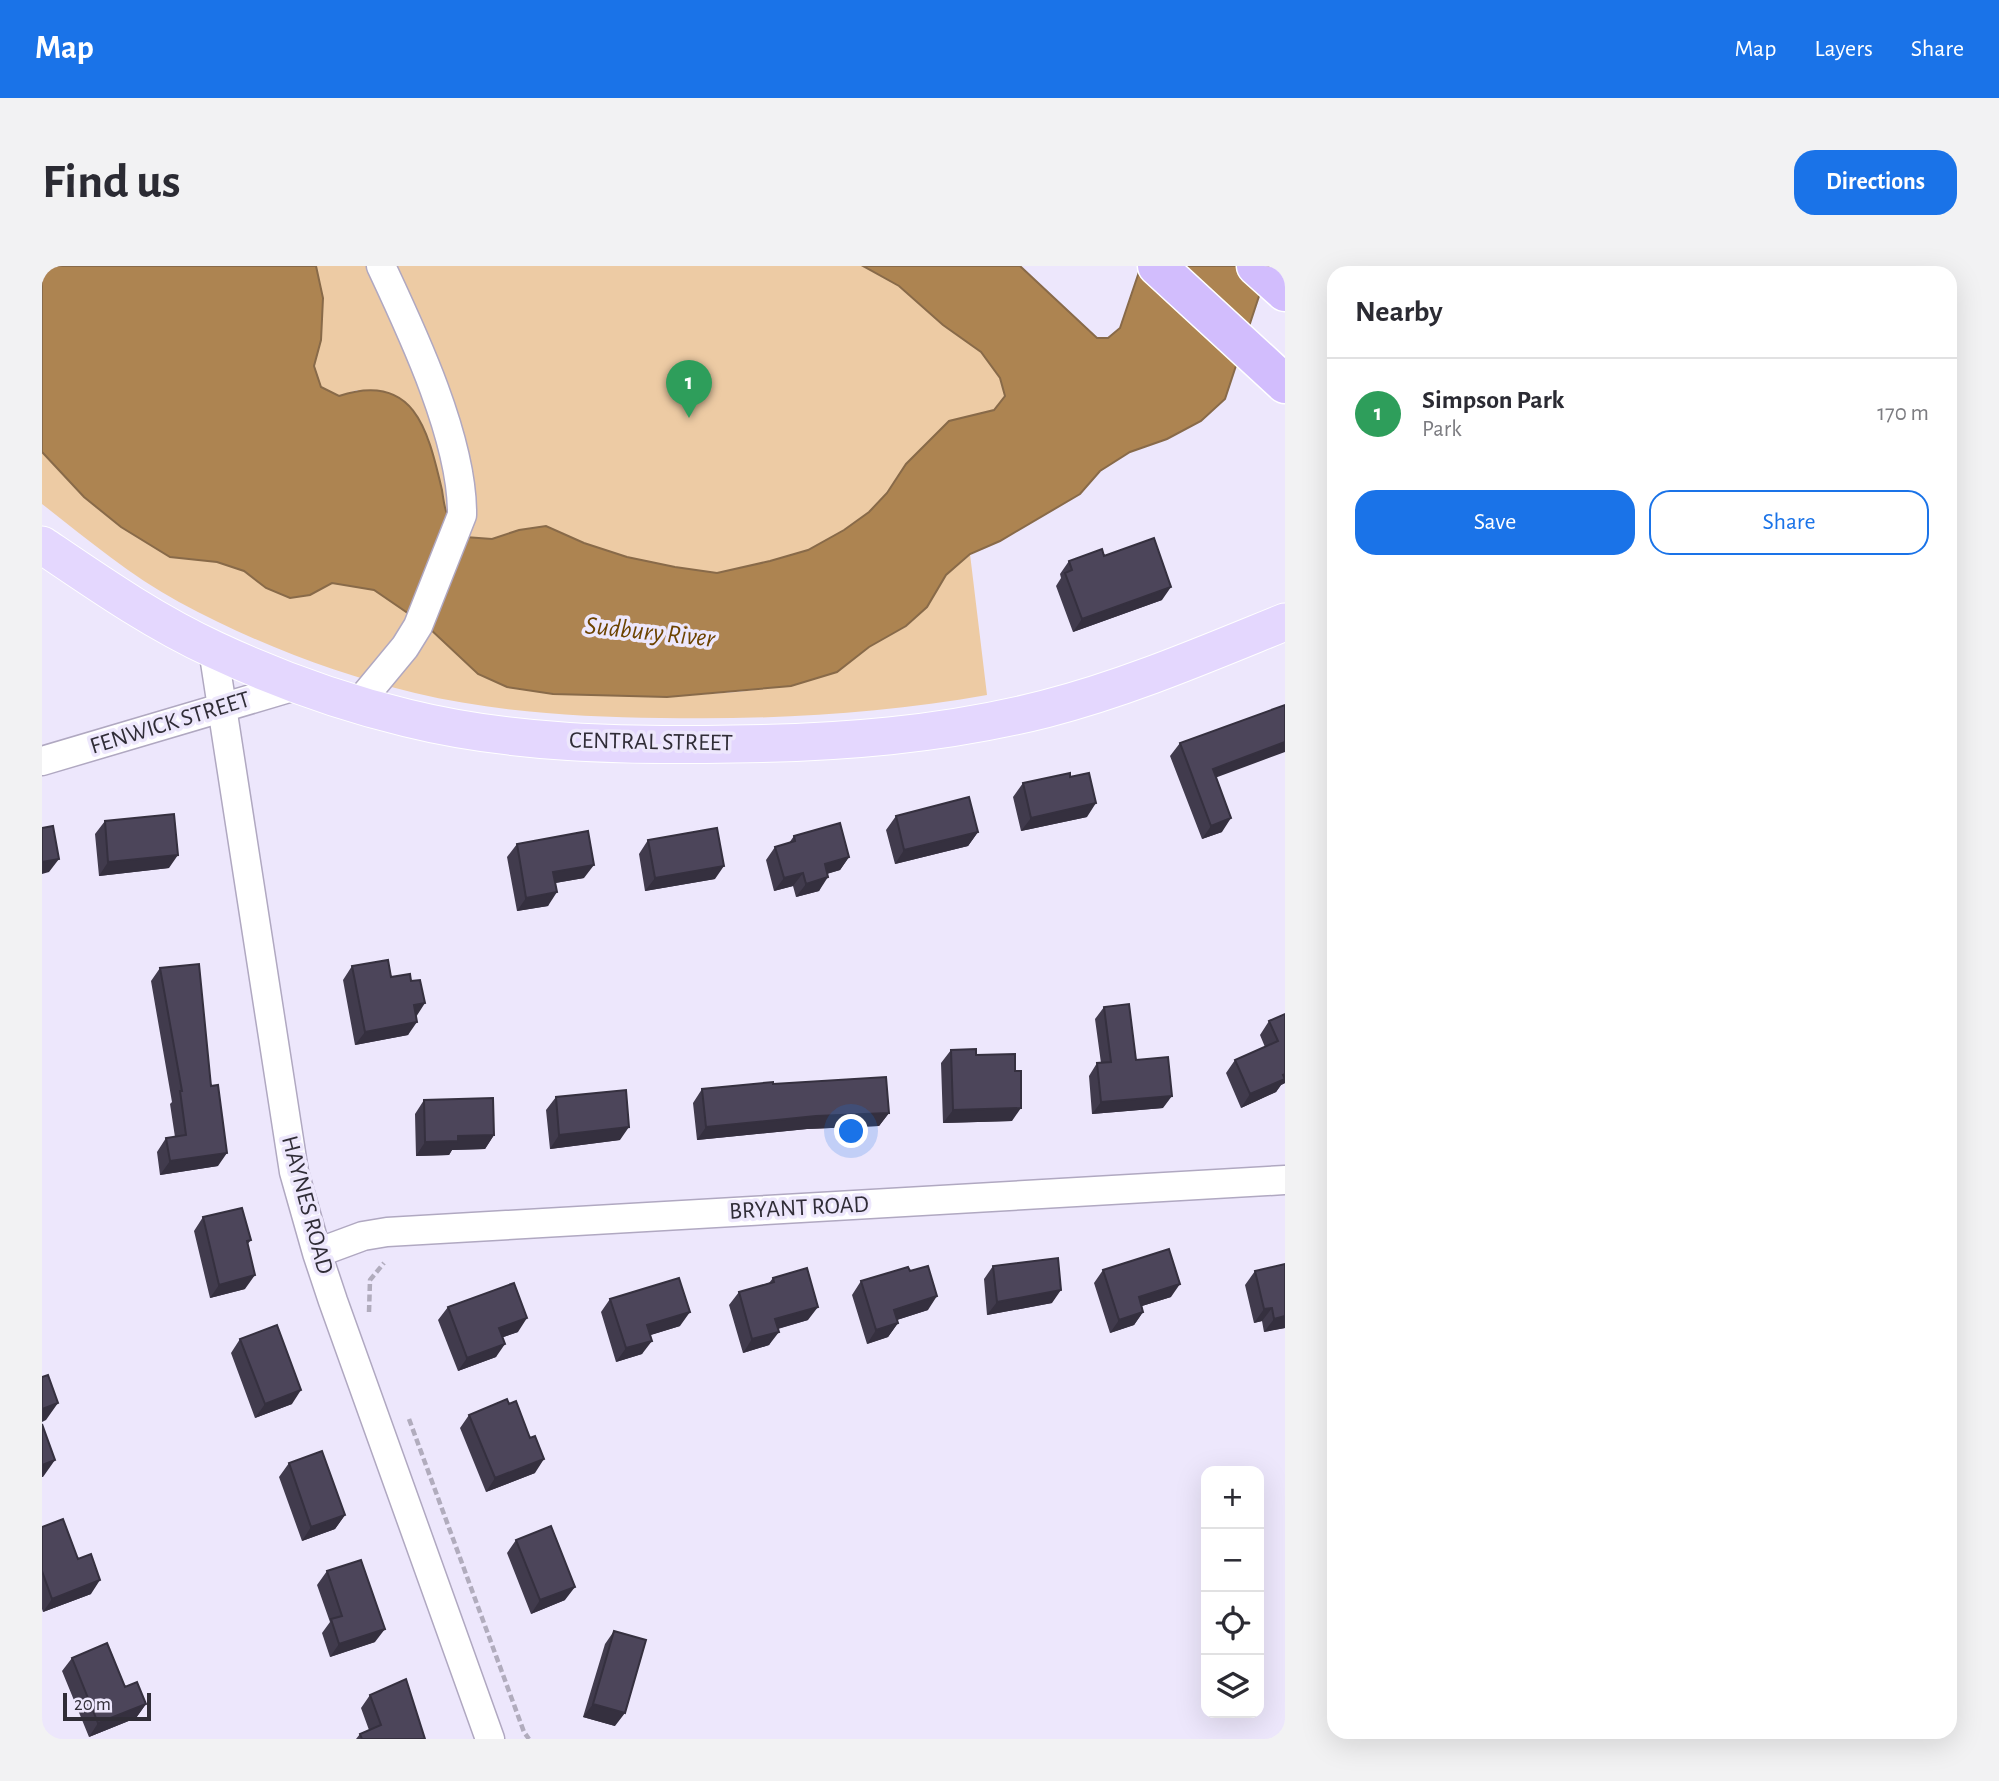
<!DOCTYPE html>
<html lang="en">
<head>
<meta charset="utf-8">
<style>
  :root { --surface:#fff; --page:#f2f2f3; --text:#2b2b33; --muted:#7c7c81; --line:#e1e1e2; --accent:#1a73e8 }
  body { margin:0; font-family:"Alegreya Sans",sans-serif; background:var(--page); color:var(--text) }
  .controls { position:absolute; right:21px; bottom:21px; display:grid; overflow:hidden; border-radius:14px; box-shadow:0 7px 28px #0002 }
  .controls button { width:63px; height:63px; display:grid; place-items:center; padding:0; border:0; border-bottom:2px solid var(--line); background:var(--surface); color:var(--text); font:35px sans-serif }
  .scale { position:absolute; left:21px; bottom:18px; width:88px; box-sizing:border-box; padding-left:7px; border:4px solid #302d37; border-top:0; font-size:19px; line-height:24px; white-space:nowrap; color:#302d37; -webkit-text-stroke:5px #ede7fc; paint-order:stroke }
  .you { position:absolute; left:810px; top:866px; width:24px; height:24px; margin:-18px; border:5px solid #fff; border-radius:50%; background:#1a73e8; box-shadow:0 0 0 10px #1a73e833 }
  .badge { display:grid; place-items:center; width:46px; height:46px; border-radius:50%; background:var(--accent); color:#fff; font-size:23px; font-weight:700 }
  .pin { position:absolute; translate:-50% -58px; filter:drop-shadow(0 2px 4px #0008) }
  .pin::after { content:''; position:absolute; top:37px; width:24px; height:21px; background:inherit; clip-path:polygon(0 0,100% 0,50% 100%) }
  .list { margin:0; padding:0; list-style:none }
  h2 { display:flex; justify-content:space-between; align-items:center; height:91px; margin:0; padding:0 28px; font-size:30px }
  h2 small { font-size:23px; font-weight:400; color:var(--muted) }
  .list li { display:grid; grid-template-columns:46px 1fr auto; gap:21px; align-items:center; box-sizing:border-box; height:112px; padding:0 28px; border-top:2px solid var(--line) }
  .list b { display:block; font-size:26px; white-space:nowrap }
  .list p { margin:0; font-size:23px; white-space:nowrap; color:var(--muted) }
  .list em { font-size:23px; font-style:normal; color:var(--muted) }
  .actions { display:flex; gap:14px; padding:21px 28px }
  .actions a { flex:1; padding:16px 0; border:2px solid var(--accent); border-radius:21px; text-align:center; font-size:24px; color:var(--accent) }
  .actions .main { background:var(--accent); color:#fff }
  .icon { flex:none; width:38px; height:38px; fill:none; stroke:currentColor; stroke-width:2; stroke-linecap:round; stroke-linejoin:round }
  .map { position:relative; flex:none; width:1243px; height:1473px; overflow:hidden; border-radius:21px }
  header { display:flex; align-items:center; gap:42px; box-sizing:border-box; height:98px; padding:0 35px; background:var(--accent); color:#fff }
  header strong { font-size:33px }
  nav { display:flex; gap:38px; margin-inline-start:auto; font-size:24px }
  .intro { display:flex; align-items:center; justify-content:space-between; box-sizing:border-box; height:168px; padding:0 42px }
  h1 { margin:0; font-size:49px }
  .button { padding:18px 32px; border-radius:21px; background:var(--accent); color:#fff; font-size:24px; font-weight:700 }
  main { display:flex; gap:42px; padding:0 42px }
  aside { flex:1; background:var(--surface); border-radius:21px; box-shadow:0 7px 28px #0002 }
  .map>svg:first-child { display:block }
  .green { fill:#edcba4 }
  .water { fill:#ad8451; stroke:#886a49; stroke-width:2 }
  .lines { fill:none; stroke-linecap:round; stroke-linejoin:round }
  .minor-casing { stroke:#b0a8c1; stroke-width:31 }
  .major-casing { stroke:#fff; stroke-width:39 }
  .highway-casing { stroke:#fff; stroke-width:41 }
  .path { stroke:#b1acbd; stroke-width:4.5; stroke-dasharray:7 3.5; stroke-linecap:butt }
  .minor { stroke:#fff; stroke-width:28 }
  .major { stroke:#e4d7fe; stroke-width:37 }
  .highway { stroke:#d2bdfd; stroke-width:38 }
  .wall { fill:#413b4d }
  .shaded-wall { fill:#35303f }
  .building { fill:#4c455a; stroke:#35303f; stroke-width:2 }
  .labels { text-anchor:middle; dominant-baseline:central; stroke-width:7; stroke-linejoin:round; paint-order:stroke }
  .street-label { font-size:24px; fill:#302d37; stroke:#ede7fc }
  .water-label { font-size:26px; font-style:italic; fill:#6c4300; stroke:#ede7fc }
</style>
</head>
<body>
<header>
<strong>Map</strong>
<nav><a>Map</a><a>Layers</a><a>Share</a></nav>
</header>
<div class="intro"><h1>Find us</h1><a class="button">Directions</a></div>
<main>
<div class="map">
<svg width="1243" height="1473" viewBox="0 0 1243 1473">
  <rect width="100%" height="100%" fill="#ede7fc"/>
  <path class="green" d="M274 0H821L857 20 901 59 939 86 958 112 963 130 952 144 907 155 864 198 845 227 827 246 802 264 766 284 728 295 675 307 633 301 585 291 542 277 504 260 477 264 450 273 423 271 404 247 386 171 315 124 297 130 279 121 272 100 279 74 281 32Z
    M0 186 42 231 79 261 128 291 175 296 202 305 224 322 268 329 290 317 332 324 386 361 408 380 511 428 625 431 695 426 749 420 795 406 827 381 865 360 885 341 904 309 928 288 945 429C837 448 729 454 619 452 537 451 453 446 373 427 291 407 211 376 137 336 87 309 44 272 0 238Z"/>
  <path class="water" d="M0 0H274L281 32 279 74 272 100 279 121 297 130C373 105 386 165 400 224 401 231 402 239 404 245 407 254 417 264 423 271L450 273 477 264 504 260 542 277 585 291 633 301 675 307 728 295 766 284 802 264 827 246 845 227 864 198 907 155 952 144 963 130 958 112 939 86 901 59 857 20 821 0H978L1055 72H1066L1078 62 1099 0H1227L1183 133 1159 155 1125 173 1088 186 1058 205 1038 228 958 275 928 288 904 309 885 341 864 360 827 381 795 406 749 420 625 431 511 428 465 421 436 408 386 361 332 324 290 317 268 329 248 332 224 322 202 305 175 296 128 291 79 261 42 231 0 186Z"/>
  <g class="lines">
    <g class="minor-casing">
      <path id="minor" d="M171 383 252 906 275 987 291 1035 448 1473
        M315 439 363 381 376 360 420 249C421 174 371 68 339 0
        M0 495 257 419
        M275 987 321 970 345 966 1243 914"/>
    </g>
    <g class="major-casing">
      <path id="major" d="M0 279C56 317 112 356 173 384 235 413 299 436 365 452 470 478 583 480 691 478 796 477 900 469 1003 443 1085 422 1164 388 1243 356"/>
    </g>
    <g class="highway-casing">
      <path id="highway" d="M1115 0 1243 118
        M1214 0 1243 26"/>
    </g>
    <path class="path" d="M327 1046 328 1014 342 997
      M367 1153 482 1466 487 1473"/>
    <use href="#minor" class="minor"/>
    <use href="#major" class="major"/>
    <use href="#highway" class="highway"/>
  </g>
  <path class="wall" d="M1062 290 1120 334 1031 366 1014 320 1019 312 1018 308 1027 295Z
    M1138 477 1174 511 1180 566 1160 573 1128 490Z
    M1028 511 1045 551 979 565 971 531 981 517Z
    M854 550 936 566 926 580 853 598 844 564Z
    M63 555 127 602 57 610 53 568Z
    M752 570 807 591 798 604 785 608 777 625 754 631 751 620 732 625 724 594 733 581 747 577Z
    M606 574 673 613 603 625 597 588Z
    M475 578 542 612 513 617 506 640 475 645 465 591Z
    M310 700 349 711 374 750 366 769 313 779 301 714Z
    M118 702 169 820 176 900 118 909 115 886 124 872 133 871 128 838 130 836 109 715Z
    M1062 741 1094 794 1121 842 1050 848 1047 810 1055 797H1059L1053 753Z
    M1243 748V817L1239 819 1234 826 1199 842 1184 807 1193 794 1223 781 1218 769 1227 755Z
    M909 784 934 789 973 805 970 855 901 857 899 797Z
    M731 818 847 847 837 860 765 863 655 874 651 837 660 823Z
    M514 831 578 874 508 883 504 844Z
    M382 834 452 869 443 883 410 884 407 889 374 890 373 848Z
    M161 951 209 974 205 979 203 1023 168 1032 152 965Z
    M951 1000 1010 1037 945 1049 942 1013Z
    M1061 1004 1129 1031 1100 1040 1101 1046 1092 1059 1068 1067 1052 1017Z
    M868 1005 886 1044 855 1054 856 1057 846 1071 825 1078 810 1029 819 1015Z
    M1213 1005 1243 1062 1222 1066 1220 1055 1212 1057 1203 1019Z
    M731 1012 766 1054 736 1063 727 1079 701 1087 687 1039 697 1026 727 1017Z
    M568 1033 638 1060 608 1069 600 1088 574 1096 559 1046Z
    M406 1041 476 1066 461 1071 454 1091 416 1105 396 1054Z
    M198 1073 250 1138 213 1152 189 1087Z
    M467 1138 493 1207 444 1226 418 1162 427 1149Z
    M247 1197 303 1249 293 1263 260 1275 237 1211Z
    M0 1261 49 1328 1 1346 0 1343Z
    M474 1274 523 1334 489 1348 465 1287Z
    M285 1305 333 1376 288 1391 280 1367 288 1356 275 1319Z
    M572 1365 573 1460 541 1451 563 1378Z
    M30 1392 83 1421 104 1438 94 1452 47 1471 20 1405Z
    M328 1429 383 1473H314L318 1468 327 1464 319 1442Z"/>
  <path class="shaded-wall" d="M1129 321 1120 334 1031 366 1040 353Z
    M1243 476V486L1162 516 1171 503Z
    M1054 537 1045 551 979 565 989 552Z
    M1189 552 1180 566 1160 573 1169 560Z
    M936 566 926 580 853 598 862 584Z
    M136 589 127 602 57 610 66 596Z
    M807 591 798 604 773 611 783 598Z
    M17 593 7 606 0 608V596Z
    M552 599 542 612 502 619 511 606Z
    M682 600 673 613 603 625 613 612Z
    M761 607 751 620 732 625 742 612Z
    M786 611 777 625 754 631 764 618Z
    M515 626 506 640 475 645 484 632Z
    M383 737 374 751 372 739Z
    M375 756 366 769 313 779 323 766Z
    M1243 808V817L1239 819 1234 826 1199 842 1208 828Z
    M1130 830 1121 842 1050 848 1059 836Z
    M979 842 970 855 901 857 911 844Z
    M847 847 837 860 765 863 655 874 664 861 774 850Z
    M587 861 578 874 508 883 517 869Z
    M452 869 443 883 410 884 407 889 374 890 383 876 416 870Z
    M185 887 176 900 118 909 128 895Z
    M213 1009 203 1023 168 1032 177 1019Z
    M1138 1018 1129 1031 1087 1044 1097 1031Z
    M1019 1024 1010 1037 945 1049 955 1036Z
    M895 1030 886 1044 842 1058 852 1044Z
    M776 1041 766 1054 724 1066 733 1053Z
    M1230 1042 1220 1055 1212 1057 1222 1043Z
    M648 1046 638 1060 596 1073 605 1059Z
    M1101 1046 1092 1059 1068 1067 1077 1054Z
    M1243 1050V1062L1222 1066 1232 1053Z
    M485 1052 476 1066 448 1076 457 1062Z
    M856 1057 846 1071 825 1078 834 1064Z
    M737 1066 727 1079 701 1087 710 1073Z
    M610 1075 600 1088 574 1096 584 1082Z
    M463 1078 454 1091 416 1105 425 1092Z
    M259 1124 250 1138 213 1152 223 1138Z
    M16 1137 4 1154 0 1156V1143Z
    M502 1193 493 1207 444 1226 453 1212Z
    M13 1194 1 1211H0V1199Z
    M303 1249 293 1263 260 1275 269 1261Z
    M58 1314 49 1328 1 1346 10 1333Z
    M533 1321 523 1334 489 1348 498 1334Z
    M343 1363 333 1376 288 1391 297 1378Z
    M104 1438 94 1452 47 1471 56 1457Z
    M551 1438 583 1447 573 1460 541 1451Z"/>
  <path class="building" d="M1112 272 1129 321 1040 353 1023 307 1030 304 1027 295 1060 283 1062 290Z
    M1243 439V476L1171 503 1189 552 1169 560 1138 477Z
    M1028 507V511L1047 507 1054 537 989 552 981 517Z
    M927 531 936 566 862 584 854 550Z
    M132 548 136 589 66 596 63 555Z
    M798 557 807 591 783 598 786 611 764 618 761 607 742 612 733 581 753 575 752 570Z
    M11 560 17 593 0 596V562Z
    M675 562 682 600 613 612 606 574Z
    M546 565 552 599 511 606 515 626 484 632 475 578Z
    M346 694 349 711 368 708 369 715 378 714 383 737 372 739 375 756 323 766 310 700Z
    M157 698 169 820 176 819 185 887 128 895 124 872 144 869 138 825H140L118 702Z
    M1087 738 1094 794 1126 791 1130 830 1059 836 1055 797 1069 796 1062 741Z
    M1243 748V808L1241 809 1243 813 1208 828 1193 794 1236 775 1227 755Z
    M934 783V789L973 788V805H979V842L911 844 909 784Z
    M844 811 847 847 774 850 664 861 660 823 731 816V818Z
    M584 824 587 861 517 869 514 831Z
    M451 832 452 869 416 870V875L383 876 382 834Z
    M200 942 209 974 205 975 213 1009 177 1019 161 951Z
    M1127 983 1138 1018 1097 1031 1101 1046 1077 1054 1061 1004Z
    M1016 992 1019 1024 955 1036 951 1000Z
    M1243 998V1050L1232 1053 1230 1042 1222 1043 1213 1005Z
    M886 1000 895 1030 852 1044 856 1057 834 1064 819 1015 866 1001 868 1005Z
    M765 1002 776 1041 733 1053 737 1066 710 1073 697 1026 732 1016 731 1012Z
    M637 1012 648 1046 605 1059 610 1075 584 1082 568 1033Z
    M472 1017 485 1052 457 1062 463 1078 425 1092 406 1041Z
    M235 1059 259 1124 223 1138 198 1073Z
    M6 1109 16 1137 0 1143V1111Z
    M465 1133 467 1138 474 1135 488 1172 493 1170 502 1193 453 1212 427 1149Z
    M0 1158 13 1194 0 1199Z
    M280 1185 303 1249 269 1261 247 1197Z
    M21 1253 36 1293 49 1288 58 1314 10 1333 0 1305V1261Z
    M509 1260 533 1321 498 1334 474 1274Z
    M319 1294 343 1363 297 1378 289 1353 300 1350 285 1305Z
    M572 1365 604 1374 583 1447 551 1438Z
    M65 1377 83 1421 95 1416 104 1438 56 1457 30 1392Z
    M364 1413 383 1473H320L318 1468 339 1459 328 1429Z"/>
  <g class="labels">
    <g class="street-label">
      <text transform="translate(128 457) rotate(-17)">FENWICK STREET</text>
      <text transform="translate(609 476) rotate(1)">CENTRAL STREET</text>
      <text transform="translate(265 939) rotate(75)">HAYNES ROAD</text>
      <text transform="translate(757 942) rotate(-3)">BRYANT ROAD</text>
    </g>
    <g class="water-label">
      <text transform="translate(608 366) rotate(6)">Sudbury River</text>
    </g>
  </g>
</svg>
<div class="controls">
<button>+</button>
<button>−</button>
<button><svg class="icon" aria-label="locate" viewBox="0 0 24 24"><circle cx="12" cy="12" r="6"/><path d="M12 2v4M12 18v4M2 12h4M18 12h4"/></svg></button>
<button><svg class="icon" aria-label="layers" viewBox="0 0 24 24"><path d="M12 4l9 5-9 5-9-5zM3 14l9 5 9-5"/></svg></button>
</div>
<div class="scale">20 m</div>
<div class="you"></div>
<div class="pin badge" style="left:647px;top:152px;background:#2e9e5b">1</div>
</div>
<aside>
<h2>Nearby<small></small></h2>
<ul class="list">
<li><span class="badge" style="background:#2e9e5b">1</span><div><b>Simpson Park</b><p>Park</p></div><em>170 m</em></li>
</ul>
<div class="actions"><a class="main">Save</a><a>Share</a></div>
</aside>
</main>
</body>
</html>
